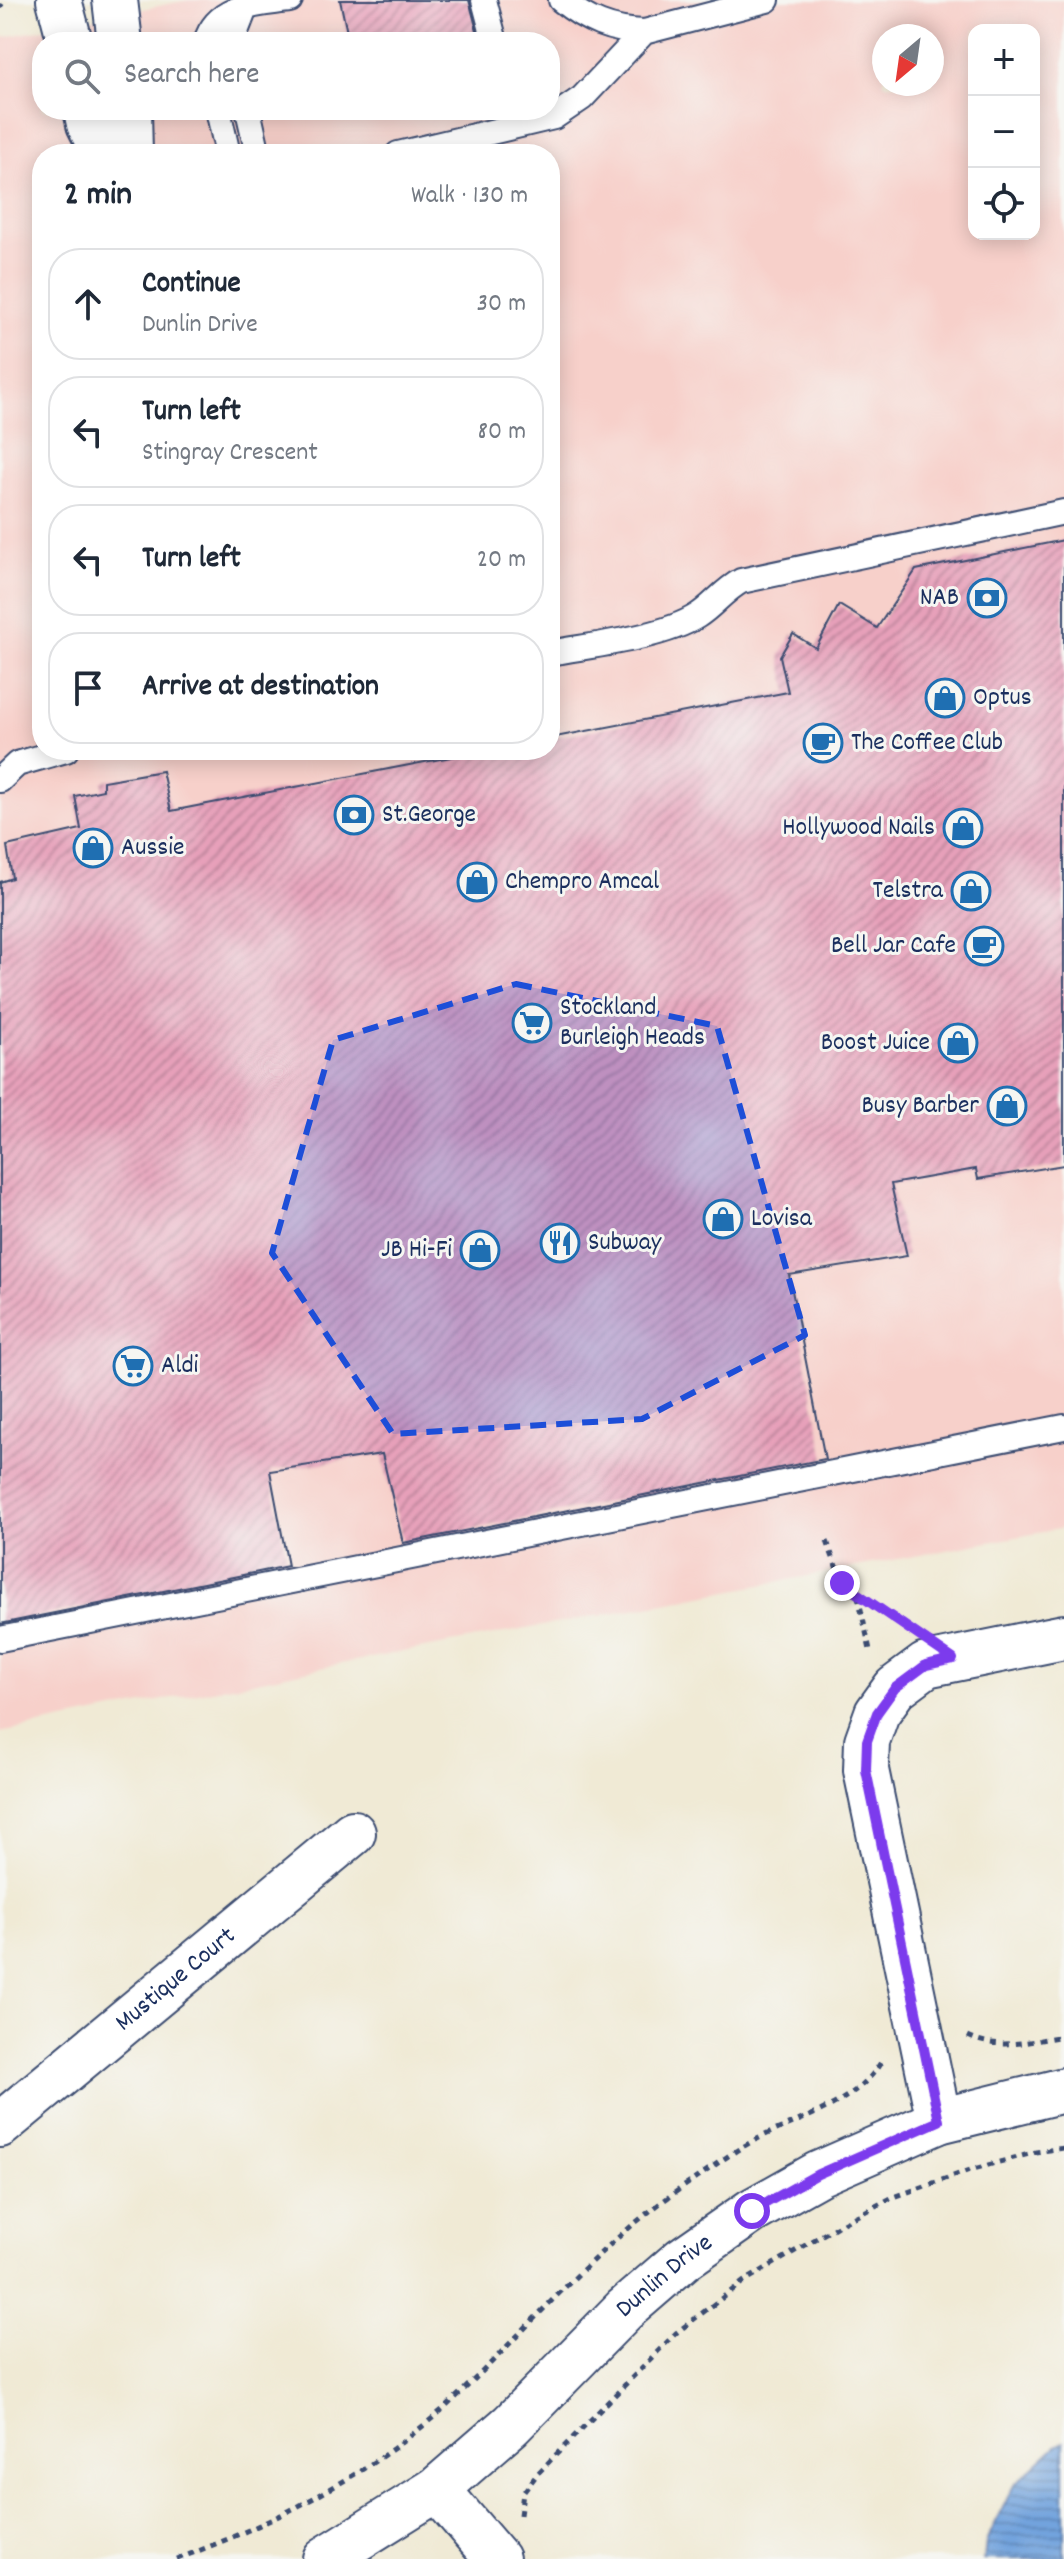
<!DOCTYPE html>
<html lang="en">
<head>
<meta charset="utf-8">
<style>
  :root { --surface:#fff; --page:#f2f2f3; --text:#1f2937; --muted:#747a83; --line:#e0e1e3 }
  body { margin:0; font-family:Dekko,sans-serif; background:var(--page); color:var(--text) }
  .controls { position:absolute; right:24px; top:24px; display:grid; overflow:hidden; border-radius:16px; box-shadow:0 4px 20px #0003 }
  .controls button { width:72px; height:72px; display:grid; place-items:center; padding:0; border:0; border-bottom:2px solid var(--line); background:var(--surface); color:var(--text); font:40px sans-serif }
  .compass { position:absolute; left:872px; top:24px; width:72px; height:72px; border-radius:50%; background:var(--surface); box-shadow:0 4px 20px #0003; rotate:209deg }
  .stop { position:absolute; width:24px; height:24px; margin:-18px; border:6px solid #7c3aed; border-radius:50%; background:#fff }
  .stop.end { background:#7c3aed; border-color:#fff; box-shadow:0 2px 8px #0008 }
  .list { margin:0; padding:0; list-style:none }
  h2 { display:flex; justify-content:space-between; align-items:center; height:104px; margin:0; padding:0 32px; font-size:34px }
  h2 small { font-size:26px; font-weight:400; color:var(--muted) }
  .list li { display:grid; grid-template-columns:52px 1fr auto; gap:24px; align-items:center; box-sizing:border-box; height:112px; margin:0 16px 16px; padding:0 16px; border:2px solid var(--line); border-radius:32px }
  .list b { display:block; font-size:30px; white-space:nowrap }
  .list p { margin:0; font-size:26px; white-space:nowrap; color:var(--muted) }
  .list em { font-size:26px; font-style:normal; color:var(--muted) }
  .icon { flex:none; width:44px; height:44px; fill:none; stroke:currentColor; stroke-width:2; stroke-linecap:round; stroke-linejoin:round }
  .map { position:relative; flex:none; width:1064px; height:2559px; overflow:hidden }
  .search { position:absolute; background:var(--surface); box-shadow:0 4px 20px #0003; left:32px; top:32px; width:528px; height:88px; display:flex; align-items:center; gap:20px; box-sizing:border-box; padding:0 28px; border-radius:32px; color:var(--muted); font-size:30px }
  .panel { position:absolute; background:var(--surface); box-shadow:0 4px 20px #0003; left:32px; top:144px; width:528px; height:616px; border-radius:32px }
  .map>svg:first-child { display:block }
  .built { fill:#f7d0ca; fill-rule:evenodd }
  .water { fill:url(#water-rules); stroke:#46699e; stroke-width:2 }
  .building { fill:url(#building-hatch) }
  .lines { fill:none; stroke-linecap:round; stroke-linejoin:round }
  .service-casing { stroke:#3b4b70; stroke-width:28 }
  .minor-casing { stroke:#3b4b70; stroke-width:48 }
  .tertiary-casing { stroke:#3b4b70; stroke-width:48 }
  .path { stroke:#3b4b70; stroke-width:5; stroke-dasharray:6 6; stroke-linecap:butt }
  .service { stroke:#fff; stroke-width:24 }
  .minor { stroke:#fff; stroke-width:44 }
  .tertiary { stroke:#fff; stroke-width:44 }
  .route { stroke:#7c3aed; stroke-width:10 }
  .marked { fill:#1d4ed8; fill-opacity:0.2; stroke:#1d4ed8; stroke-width:6; stroke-dasharray:16 10; stroke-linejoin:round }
  .labels { text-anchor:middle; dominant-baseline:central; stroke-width:6; stroke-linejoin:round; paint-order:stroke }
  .poi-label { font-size:26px; fill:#1b2f5e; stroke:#f6f6f2; text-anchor:start }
  .street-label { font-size:26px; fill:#1b2f5e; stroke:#f6f6f2 }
</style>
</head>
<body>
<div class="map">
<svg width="1064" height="2559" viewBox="0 0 1064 2559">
  <defs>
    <pattern id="water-rules" width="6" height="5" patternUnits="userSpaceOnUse" patternTransform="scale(2)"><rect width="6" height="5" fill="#72a3dd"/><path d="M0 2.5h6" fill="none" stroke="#5d85b6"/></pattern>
    <pattern id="building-hatch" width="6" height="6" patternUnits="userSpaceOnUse" patternTransform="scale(2)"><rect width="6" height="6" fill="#e7a0ba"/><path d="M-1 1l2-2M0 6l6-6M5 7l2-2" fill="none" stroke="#ba839a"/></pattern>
  </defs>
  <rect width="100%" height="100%" fill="#f6f6f2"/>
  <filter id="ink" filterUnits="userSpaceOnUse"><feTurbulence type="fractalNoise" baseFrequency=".0125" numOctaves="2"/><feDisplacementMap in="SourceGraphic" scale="16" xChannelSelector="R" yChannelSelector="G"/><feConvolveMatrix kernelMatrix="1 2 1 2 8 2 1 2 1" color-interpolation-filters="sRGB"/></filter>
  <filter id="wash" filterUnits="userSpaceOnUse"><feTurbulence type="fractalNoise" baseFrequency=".006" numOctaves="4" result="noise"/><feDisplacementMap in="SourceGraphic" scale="32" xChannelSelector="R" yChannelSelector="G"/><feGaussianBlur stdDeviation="1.8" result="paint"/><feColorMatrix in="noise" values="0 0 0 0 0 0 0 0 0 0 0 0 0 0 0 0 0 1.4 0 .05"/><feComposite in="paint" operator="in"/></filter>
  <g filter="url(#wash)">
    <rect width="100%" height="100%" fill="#f0ead5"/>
    <path class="built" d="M188 0H1064V1528L360 1660 0 1733V38ZM974 30H1034V234H974ZM884 36H932V84H884ZM42 42H550V110H42ZM42 154H550V750H42Z"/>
    <path class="water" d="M1064 2442V2559H984L986 2542 1014 2485 1056 2446Z"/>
    <g id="blocks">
      <path class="building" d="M340 0H469L480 42H349Z
        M1064 540V1165L978 1179 976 1169 891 1184 907 1256 789 1275 825 1459 403 1543 382 1454 270 1471 288 1566 0 1624V882L12 878 7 846 81 829 75 796 103 790V781L162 771 171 811 487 750H550V738L788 692 780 656 793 634 816 648 839 605 877 628 916 570Z"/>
    </g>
  </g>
  <g filter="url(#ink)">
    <use href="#blocks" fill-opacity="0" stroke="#3b4b70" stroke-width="2"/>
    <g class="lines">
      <g class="service-casing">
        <path id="service" d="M484 0 495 42
          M561 0C587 21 611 31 644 32
          M206 42C217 4 257 5 290 0
          M232 42 246 6
          M218 110 228 154
          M248 110 258 154
          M398 154 554 117 582 98 644 32 767 0
          M550 653C592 645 662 638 697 616 713 606 723 591 741 581L1064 512
          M0 780 17 764 66 750
          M0 1639 1064 1427"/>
      </g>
      <g class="minor-casing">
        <g id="minor">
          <path d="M59 0 70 42"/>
          <path d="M115 0 120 42"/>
          <path d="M86 110 89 124 104 154"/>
          <path d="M129 110 130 154"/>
          <path d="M939 2121 866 1770 867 1741 877 1713 895 1688 926 1665 1064 1637"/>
          <path id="s1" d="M0 2125 353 1833"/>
          <path d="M437 2489 497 2559"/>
        </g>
      </g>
      <g class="tertiary-casing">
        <g id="tertiary">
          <path id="s2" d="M325 2559 437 2489 511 2425 624 2310 683 2259 752 2211 818 2174 939 2121 1064 2090"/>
        </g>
      </g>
      <path class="path" d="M0 5 3 7
        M827 1541 842 1583 906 1627
        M858 1596 870 1650
        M968 2036C999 2051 1031 2041 1064 2036
        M520 2515 523 2493 538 2473 676 2333 743 2282 841 2224 891 2198 970 2170 1036 2152 1064 2148
        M177 2559C277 2522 374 2473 453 2400 531 2326 599 2242 689 2183 710 2169 732 2152 755 2140 796 2119 857 2104 881 2062"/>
      <use href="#service" class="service"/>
      <use href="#minor" class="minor"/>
      <use href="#tertiary" class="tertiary"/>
    </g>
  </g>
  <g class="lines" filter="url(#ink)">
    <path class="route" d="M752 2211 818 2174 939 2121 866 1770 867 1741 877 1713 895 1688 926 1665 953 1659 842 1583"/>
  </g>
  <path class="marked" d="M516 984 717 1026 805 1335 642 1419 393 1434 272 1253 333 1040Z"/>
  <defs>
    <g id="bank-ring" transform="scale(2)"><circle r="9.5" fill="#f6f6f2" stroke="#1f6fb2" stroke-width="1.5"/><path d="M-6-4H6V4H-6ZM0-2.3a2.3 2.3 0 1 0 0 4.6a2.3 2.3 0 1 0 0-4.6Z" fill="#1f6fb2"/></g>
    <g id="shop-ring" transform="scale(2)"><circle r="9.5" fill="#f6f6f2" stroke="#1f6fb2" stroke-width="1.5"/><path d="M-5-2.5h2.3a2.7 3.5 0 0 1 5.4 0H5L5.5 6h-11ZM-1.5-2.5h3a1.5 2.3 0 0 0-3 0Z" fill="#1f6fb2"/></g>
    <g id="cafe-ring" transform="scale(2)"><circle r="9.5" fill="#f6f6f2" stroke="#1f6fb2" stroke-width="1.5"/><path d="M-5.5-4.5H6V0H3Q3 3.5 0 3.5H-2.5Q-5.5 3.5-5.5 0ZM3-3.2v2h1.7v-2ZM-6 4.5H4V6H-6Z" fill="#1f6fb2"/></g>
    <g id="supermarket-ring" transform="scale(2)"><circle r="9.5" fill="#f6f6f2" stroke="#1f6fb2" stroke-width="1.5"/><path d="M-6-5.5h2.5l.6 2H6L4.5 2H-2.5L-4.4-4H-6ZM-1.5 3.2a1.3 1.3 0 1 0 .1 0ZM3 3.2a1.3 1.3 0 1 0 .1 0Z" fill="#1f6fb2"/></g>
    <g id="restaurant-ring" transform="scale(2)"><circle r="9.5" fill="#f6f6f2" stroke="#1f6fb2" stroke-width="1.5"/><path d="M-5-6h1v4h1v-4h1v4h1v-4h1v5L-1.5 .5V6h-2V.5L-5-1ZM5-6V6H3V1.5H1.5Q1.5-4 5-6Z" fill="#1f6fb2"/></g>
  </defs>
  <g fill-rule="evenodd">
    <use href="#bank-ring" x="987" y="598"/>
    <use href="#shop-ring" x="945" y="698"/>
    <use href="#cafe-ring" x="823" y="743"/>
    <use href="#bank-ring" x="354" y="815"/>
    <use href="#shop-ring" x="963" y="828"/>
    <use href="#shop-ring" x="93" y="848"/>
    <use href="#shop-ring" x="477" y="882"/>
    <use href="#shop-ring" x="971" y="891"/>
    <use href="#cafe-ring" x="984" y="946"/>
    <use href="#supermarket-ring" x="532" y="1023"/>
    <use href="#shop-ring" x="958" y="1043"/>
    <use href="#shop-ring" x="1007" y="1106"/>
    <use href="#shop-ring" x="723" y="1219"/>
    <use href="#restaurant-ring" x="560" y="1243"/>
    <use href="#shop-ring" x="480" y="1250"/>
    <use href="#supermarket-ring" x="133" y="1366"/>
  </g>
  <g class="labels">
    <g class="poi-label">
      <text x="959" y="598" text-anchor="end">NAB</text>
      <text x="973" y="698">Optus</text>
      <text x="851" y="743">The Coffee Club</text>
      <text x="382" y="815">St.George</text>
      <text x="935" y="828" text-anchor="end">Hollywood Nails</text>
      <text x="121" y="848">Aussie</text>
      <text x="505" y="882">Chempro Amcal</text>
      <text x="943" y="891" text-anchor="end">Telstra</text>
      <text x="956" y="946" text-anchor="end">Bell Jar Cafe</text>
      <text x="560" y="1008">Stockland<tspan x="560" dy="30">Burleigh Heads</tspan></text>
      <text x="930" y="1043" text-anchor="end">Boost Juice</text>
      <text x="979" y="1106" text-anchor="end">Busy Barber</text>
      <text x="751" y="1219">Lovisa</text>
      <text x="588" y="1243">Subway</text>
      <text x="452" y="1250" text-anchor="end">JB Hi-Fi</text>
      <text x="161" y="1366">Aldi</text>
    </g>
    <g class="street-label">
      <text stroke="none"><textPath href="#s1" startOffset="228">Mustique Court</textPath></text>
      <text stroke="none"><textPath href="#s2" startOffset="444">Dunlin Drive</textPath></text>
    </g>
  </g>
</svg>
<div class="controls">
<button>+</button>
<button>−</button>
<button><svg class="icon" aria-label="locate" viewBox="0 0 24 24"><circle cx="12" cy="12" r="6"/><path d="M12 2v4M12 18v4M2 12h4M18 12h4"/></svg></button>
</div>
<svg class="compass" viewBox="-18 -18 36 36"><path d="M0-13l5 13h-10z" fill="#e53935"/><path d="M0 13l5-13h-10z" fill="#747a83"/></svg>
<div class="stop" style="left:752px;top:2211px"></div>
<div class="stop end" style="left:842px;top:1583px"></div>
<div class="search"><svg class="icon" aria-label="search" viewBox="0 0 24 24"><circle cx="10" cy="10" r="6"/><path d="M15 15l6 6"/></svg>Search here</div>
<section class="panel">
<h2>2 min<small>Walk · 130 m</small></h2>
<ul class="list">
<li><svg class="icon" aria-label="ahead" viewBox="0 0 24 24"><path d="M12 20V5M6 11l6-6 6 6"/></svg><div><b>Continue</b><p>Dunlin Drive</p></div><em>30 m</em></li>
<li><svg class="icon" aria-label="left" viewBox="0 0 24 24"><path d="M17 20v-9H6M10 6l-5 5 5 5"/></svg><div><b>Turn left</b><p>Stingray Crescent</p></div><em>80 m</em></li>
<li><svg class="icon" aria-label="left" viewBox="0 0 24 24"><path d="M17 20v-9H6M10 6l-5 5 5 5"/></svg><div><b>Turn left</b></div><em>20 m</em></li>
<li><svg class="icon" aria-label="arrive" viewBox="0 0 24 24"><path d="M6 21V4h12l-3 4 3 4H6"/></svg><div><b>Arrive at destination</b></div></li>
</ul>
</section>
</div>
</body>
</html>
